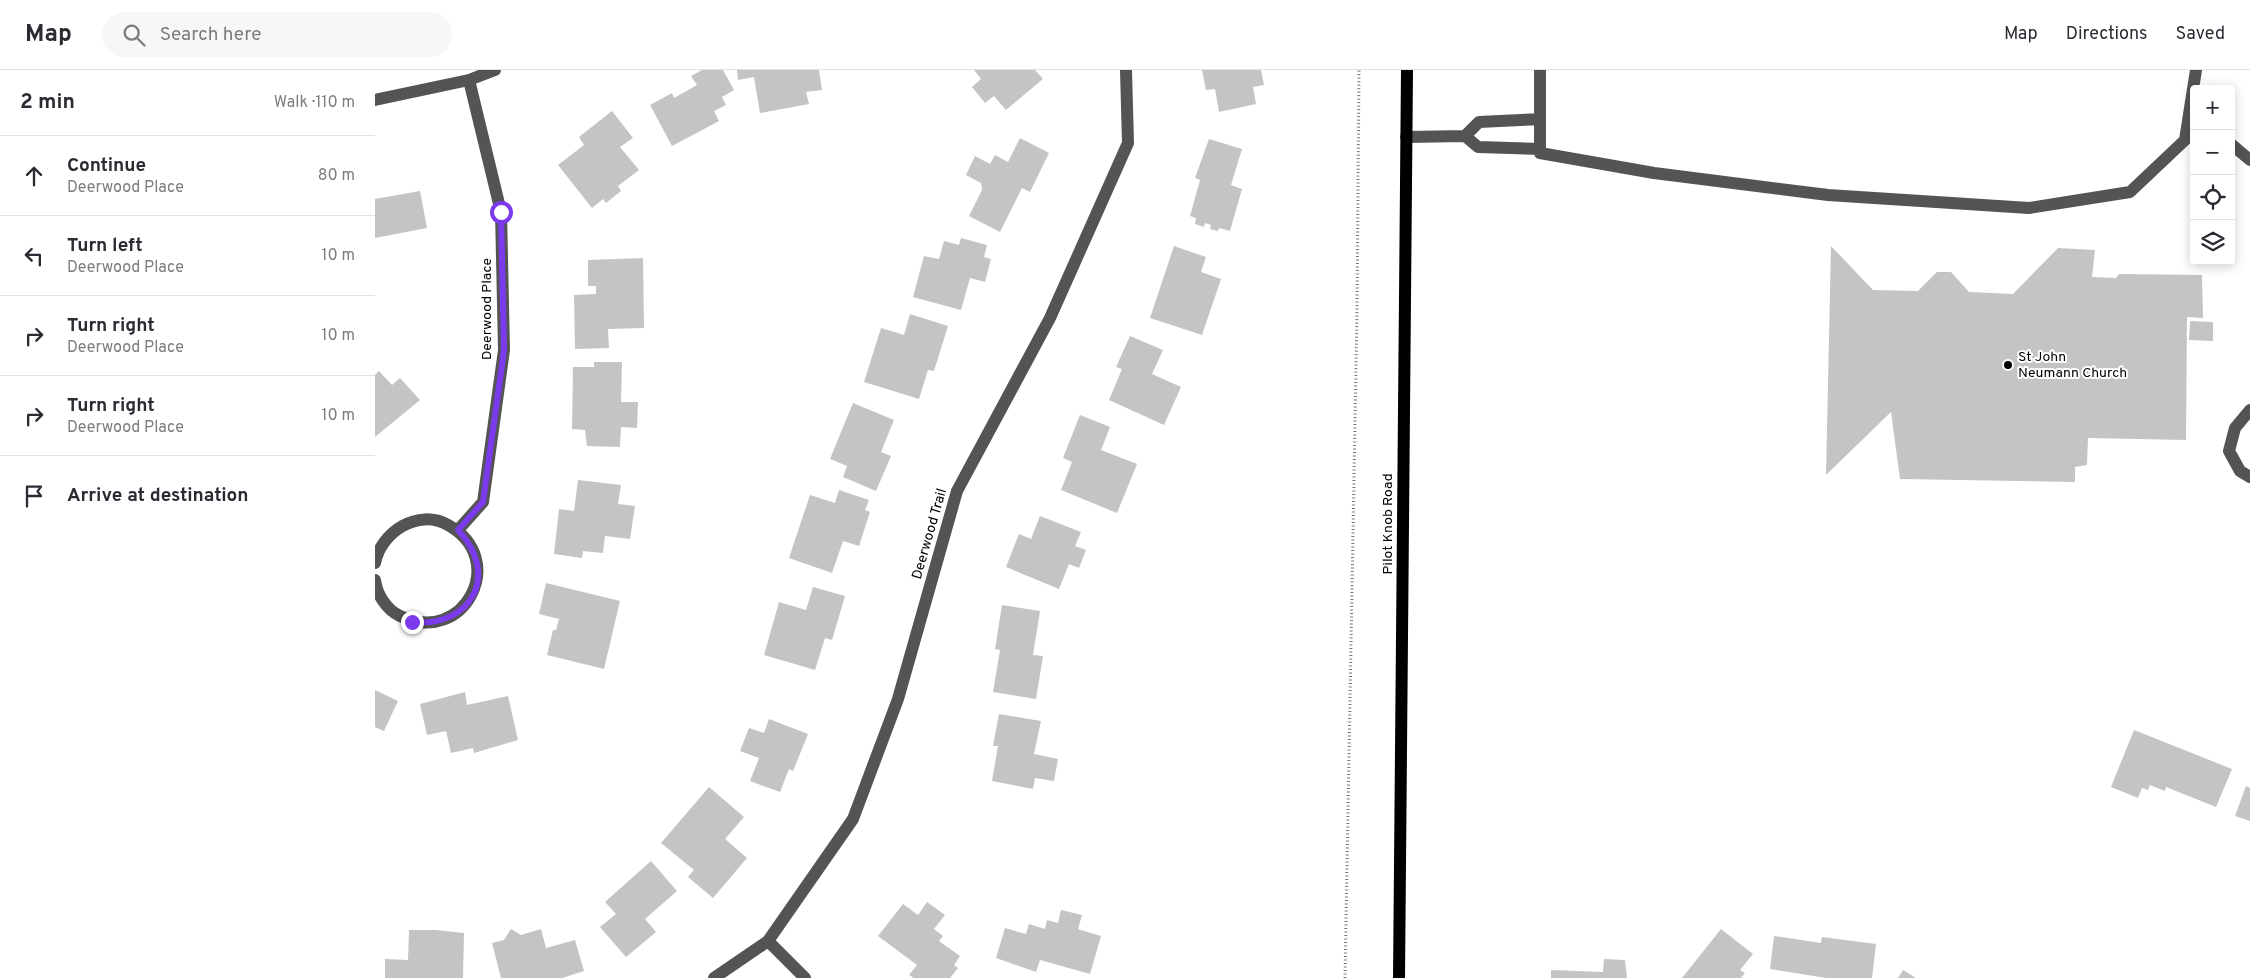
<!DOCTYPE html>
<html lang="en">
<head>
<meta charset="utf-8">
<style>
  :root { --surface:#fff; --page:#f7f7f7; --text:#2b2b33; --muted:#7c7c81; --line:#e1e1e2 }
  body { margin:0; font-family:Overpass,sans-serif; background:var(--page); color:var(--text) }
  .controls { position:absolute; right:15px; top:15px; display:grid; overflow:hidden; border-radius:5px; box-shadow:0 2px 12px #0003 }
  .controls button { width:45px; height:45px; display:grid; place-items:center; padding:0; border:0; border-bottom:1px solid var(--line); background:var(--surface); color:var(--text); font:25px sans-serif }
  .stop { position:absolute; width:15px; height:15px; margin:-11px; border:4px solid #7c3aed; border-radius:50%; background:#fff }
  .stop.end { background:#7c3aed; border-color:#fff; box-shadow:0 1px 5px #0008 }
  .list { margin:0; padding:0; list-style:none }
  h2 { display:flex; justify-content:space-between; align-items:center; height:65px; margin:0; padding:0 20px; font-size:21px }
  h2 small { font-size:16px; font-weight:400; color:var(--muted) }
  .list li { display:grid; grid-template-columns:32px 1fr auto; gap:15px; align-items:center; box-sizing:border-box; height:80px; padding:0 20px; border-top:1px solid var(--line) }
  .list b { display:block; font-size:19px; white-space:nowrap }
  .list p { margin:0; font-size:16px; white-space:nowrap; color:var(--muted) }
  .list em { font-size:16px; font-style:normal; color:var(--muted) }
  .icon { flex:none; width:28px; height:28px; fill:none; stroke:currentColor; stroke-width:2; stroke-linecap:round; stroke-linejoin:round }
  .map { position:relative; flex:none; width:1875px; height:908px; overflow:hidden }
  header { display:flex; align-items:center; gap:30px; box-sizing:border-box; height:70px; padding:0 25px; background:var(--surface); border-bottom:1px solid var(--line) }
  header strong { font-size:24px }
  nav { display:flex; gap:28px; margin-inline-start:auto; font-size:18px }
  .search { width:350px; height:45px; background:var(--page); display:flex; align-items:center; gap:12px; box-sizing:border-box; padding:0 18px; border-radius:28px; color:var(--muted); font-size:19px }
  main { display:flex }
  aside { flex:1; background:var(--surface) }
  .map>svg:first-child { display:block }
  .building { fill:#c4c4c4 }
  .lines { fill:none; stroke-linecap:round; stroke-linejoin:round }
  .path { stroke:#767676; stroke-width:3; stroke-dasharray:1 2.5; stroke-linecap:butt }
  .minor { stroke:#545454; stroke-width:12 }
  .major { stroke:#000; stroke-width:12 }
  .route { stroke:#7c3aed; stroke-width:6 }
  .poi-dot { fill:#000; stroke:#fff; stroke-width:2 }
  .labels { text-anchor:middle; dominant-baseline:central; stroke-width:4; stroke-linejoin:round; paint-order:stroke }
  .street-label { font-size:14px; fill:#000; stroke:#fff }
  .poi-label { font-size:14px; fill:#000; stroke:#fff; text-anchor:start }
</style>
</head>
<body>
<header>
<strong>Map</strong>
<div class="search"><svg class="icon" aria-label="search" viewBox="0 0 24 24"><circle cx="10" cy="10" r="6"/><path d="M15 15l6 6"/></svg>Search here</div>
<nav><a>Map</a><a>Directions</a><a>Saved</a></nav>
</header>
<main>
<aside>
<h2>2 min<small>Walk · 110 m</small></h2>
<ul class="list">
<li><svg class="icon" aria-label="ahead" viewBox="0 0 24 24"><path d="M12 20V5M6 11l6-6 6 6"/></svg><div><b>Continue</b><p>Deerwood Place</p></div><em>80 m</em></li>
<li><svg class="icon" aria-label="left" viewBox="0 0 24 24"><path d="M17 20v-9H6M10 6l-5 5 5 5"/></svg><div><b>Turn left</b><p>Deerwood Place</p></div><em>10 m</em></li>
<li><svg class="icon" aria-label="right" viewBox="0 0 24 24"><path d="M7 20v-9h11M14 6l5 5-5 5"/></svg><div><b>Turn right</b><p>Deerwood Place</p></div><em>10 m</em></li>
<li><svg class="icon" aria-label="right" viewBox="0 0 24 24"><path d="M7 20v-9h11M14 6l5 5-5 5"/></svg><div><b>Turn right</b><p>Deerwood Place</p></div><em>10 m</em></li>
<li><svg class="icon" aria-label="arrive" viewBox="0 0 24 24"><path d="M6 21V4h12l-3 4 3 4H6"/></svg><div><b>Arrive at destination</b></div></li>
</ul>
</aside>
<div class="map">
<svg width="1875" height="908" viewBox="0 0 1875 908">
  <rect width="100%" height="100%" fill="#fff"/>
  <path class="building" d="M327 0H348L359 20 347 27 351 35 339 41 344 51 297 76 275 35 297 23 299 28 322 15 316 6Z
    M362 0H444L447 20 431 22 434 34 385 43 379 7 363 10Z
    M599 0H660L668 9 631 40 619 26 610 33 597 17 606 9Z
    M827 0H886L889 15 878 17 881 34 844 42 840 19 831 20Z
    M237 41 258 68 245 77 264 100 243 116 246 121 231 133 228 129 217 138 183 95 209 75 204 67Z
    M645 68 674 83 655 122 647 118 625 162 594 146 607 120 606 113 591 105 600 86 615 94 620 85 633 92Z
    M834 69 867 79 856 115 867 119 855 161 844 158 843 161 835 159 836 155 830 153 829 157 820 154 821 148 815 146 825 110 820 108Z
    M45 121 52 158 0 168V129Z
    M586 168 612 175 609 187 616 189 610 212 595 208 586 240 538 227 549 186 564 189 569 171 584 175Z
    M799 176 831 187 826 202 846 209 827 265 775 248Z
    M1456 176 1498 220 1543 221 1562 202H1576L1594 222 1638 224 1683 178 1720 180 1717 207 1741 208 1744 204 1827 205 1828 248 1812 247 1811 370 1713 368 1712 395 1700 397V412L1525 409 1516 342 1451 405Z
    M268 188 269 258 233 259 234 278 200 279 199 225 221 224V216H213V190Z
    M535 244 573 256 559 301 553 300 544 329 489 312 506 258 529 265Z
    M1815 251 1838 252V271L1814 270Z
    M755 266 788 280 777 304 806 317 789 355 734 330 747 299 741 297Z
    M219 292H247L246 332H263L262 358 246 357 245 377 212 376 210 360 197 359 198 297H219Z
    M4 301 17 315 25 308 45 330 0 367V305Z
    M478 333 519 350 506 382 516 386 501 421 468 407 472 396 455 389Z
    M705 345 735 357 726 380 762 394 742 443 686 420 697 392 688 388Z
    M203 410 246 415 243 434 260 436 255 469 230 466 228 483 208 481 207 488 179 484 184 439 199 441Z
    M464 420 494 430 490 440 495 442 484 476 468 471 457 503 414 488 435 425 460 433Z
    M665 446 706 462 700 476 711 480 704 498 694 494 684 519 631 497 644 464 656 469Z
    M171 513 245 531 229 599 172 585 178 560H181L184 549 164 544Z
    M438 517 470 526 457 570 450 568 440 600 389 585 404 532 431 540Z
    M627 535 665 541 658 585 668 586 661 629 618 622 625 580 620 579Z
    M0 620 23 631 9 661 0 657Z
    M90 622 92 635 133 626 143 670 99 683 98 678 76 683 71 661 52 665 45 634Z
    M624 644 666 651 659 684 683 689 679 711 660 708 658 719 617 711 623 676H618Z
    M394 649 433 664 418 701 414 699 405 722 375 711 384 688 365 681 374 658 389 663Z
    M1759 660 1857 699 1841 737 1791 717 1790 721 1775 715 1773 720 1767 718 1763 728 1736 717Z
    M1871 716 1875 718V751L1860 746Z
    M334 717 369 747 350 769 372 788 338 828 313 807 319 800 286 773Z
    M276 791 302 821 270 849 281 862 251 887 225 857 241 844 230 832Z
    M552 832 570 845 559 859 568 866 564 871 585 886 579 895 583 898 575 908H539L534 905 542 895 503 866 528 834 543 845Z
    M686 840 707 845 703 859 726 866 715 904 665 890 661 902 621 888 630 858 651 864 654 854 670 859 672 850 683 853Z
    M136 859 146 865 166 859 171 878 200 870 209 901 187 908H126L117 873 129 870Z
    M1346 859 1378 884 1365 900 1370 903 1366 908H1307Z
    M34 860H61L89 863 88 908H10V889L33 890Z
    M1399 866 1446 873 1447 867 1501 874 1497 908H1451L1395 899Z
    M1229 889 1250 890 1252 908H1176V900L1228 902Z
    M1528 900 1541 908H1523Z"/>
  <g class="lines">
    <path class="path" d="M970 908 982 241 984 0"/>
    <path class="minor" d="M1165 0V83L1279 103 1453 125 1654 138 1755 122 1810 70 1821 0
      M0 30 94 10 120 0
      M1090 66 1104 52 1165 49
      M1031 67 1090 66 1103 77 1165 79
      M1856 74 1875 90
      M1875 340 1860 358 1854 381 1865 401 1875 407
      M83 460 108 432 129 280 126 142 94 10
      M0 493C6 462 43 438 73 455 135 489 89 577 25 546 12 540 2 525 0 510
      M393 871 430 908
      M339 908 393 871 478 749 523 629 582 421 675 248 753 73 751 0"/>
    <path class="major" d="M1024 908 1032 0"/>
  </g>
  <g class="lines">
    <path class="route" d="M37 552C97 558 125 504 83 460L108 432 129 280 126 142"/>
  </g>
  <circle class="poi-dot" cx="1633" cy="295" r="5"/>
  <g class="labels">
    <g class="street-label">
      <text transform="translate(112 239) rotate(-90)">Deerwood Place</text>
      <text transform="translate(1013 454) rotate(-90)">Pilot Knob Road</text>
      <text transform="translate(555 464) rotate(-74)">Deerwood Trail</text>
    </g>
    <g class="poi-label">
      <text x="1643" y="287">St John<tspan x="1643" dy="16">Neumann Church</tspan></text>
    </g>
  </g>
</svg>
<div class="controls">
<button>+</button>
<button>−</button>
<button><svg class="icon" aria-label="locate" viewBox="0 0 24 24"><circle cx="12" cy="12" r="6"/><path d="M12 2v4M12 18v4M2 12h4M18 12h4"/></svg></button>
<button><svg class="icon" aria-label="layers" viewBox="0 0 24 24"><path d="M12 4l9 5-9 5-9-5zM3 14l9 5 9-5"/></svg></button>
</div>
<div class="stop" style="left:126px;top:142px"></div>
<div class="stop end" style="left:37px;top:552px"></div>
</div>
</main>
</body>
</html>
